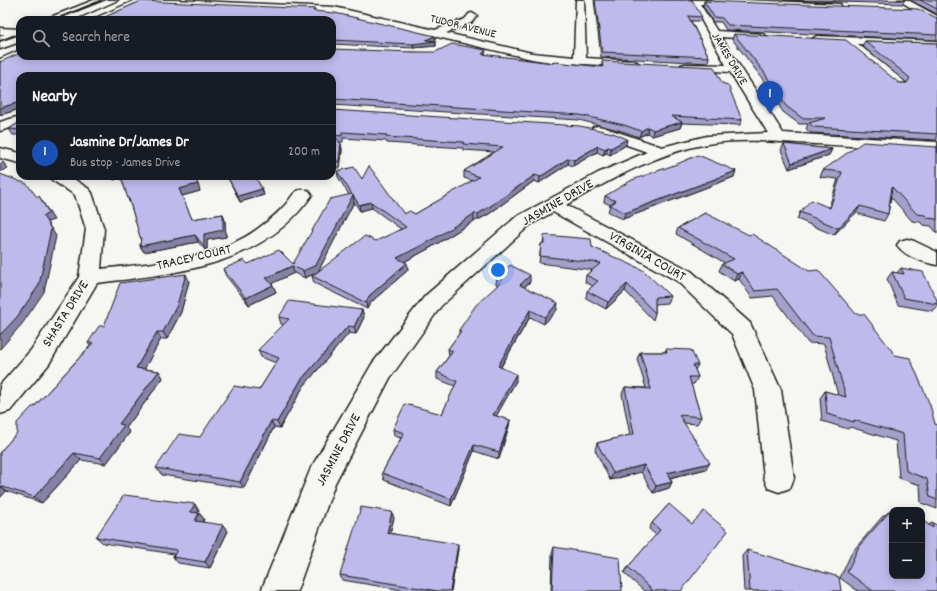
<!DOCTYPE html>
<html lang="en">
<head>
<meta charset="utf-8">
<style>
  :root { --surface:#171b24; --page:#242831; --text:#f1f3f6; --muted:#9ea1a6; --line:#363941; --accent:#919294 }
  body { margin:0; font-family:Dekko,sans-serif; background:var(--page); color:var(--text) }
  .controls { position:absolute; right:12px; bottom:12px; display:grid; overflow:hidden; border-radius:8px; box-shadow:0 2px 10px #0003 }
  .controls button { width:36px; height:36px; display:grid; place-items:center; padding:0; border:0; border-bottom:1px solid var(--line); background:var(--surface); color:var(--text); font:20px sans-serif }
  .you { position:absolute; left:498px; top:270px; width:14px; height:14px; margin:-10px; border:3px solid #fff; border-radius:50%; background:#1a73e8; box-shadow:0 0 0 6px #1a73e833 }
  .badge { display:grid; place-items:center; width:26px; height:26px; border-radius:50%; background:var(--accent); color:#fff; font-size:13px; font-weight:700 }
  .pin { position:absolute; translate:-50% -33px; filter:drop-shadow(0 1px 2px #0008) }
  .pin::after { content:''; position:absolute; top:21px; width:14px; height:12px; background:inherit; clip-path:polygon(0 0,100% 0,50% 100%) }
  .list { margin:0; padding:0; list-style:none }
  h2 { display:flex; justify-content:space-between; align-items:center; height:52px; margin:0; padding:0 16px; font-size:17px }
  h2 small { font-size:13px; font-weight:400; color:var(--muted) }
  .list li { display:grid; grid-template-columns:26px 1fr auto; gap:12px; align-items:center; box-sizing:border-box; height:56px; padding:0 16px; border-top:1px solid var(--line) }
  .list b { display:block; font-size:15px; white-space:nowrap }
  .list p { margin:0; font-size:13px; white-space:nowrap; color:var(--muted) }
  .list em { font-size:13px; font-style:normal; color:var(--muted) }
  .icon { flex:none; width:22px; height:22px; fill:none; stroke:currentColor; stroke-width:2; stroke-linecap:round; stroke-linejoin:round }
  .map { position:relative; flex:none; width:937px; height:591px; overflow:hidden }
  .search { position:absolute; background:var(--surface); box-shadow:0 2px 10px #0003; left:16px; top:16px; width:320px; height:44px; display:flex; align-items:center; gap:10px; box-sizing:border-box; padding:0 14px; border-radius:12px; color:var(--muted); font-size:15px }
  .panel { position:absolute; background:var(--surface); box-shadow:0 2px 10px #0003; left:16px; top:72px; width:320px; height:108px; border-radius:12px }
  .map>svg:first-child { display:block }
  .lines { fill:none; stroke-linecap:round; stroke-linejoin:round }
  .lane-casing { stroke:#1c1c1c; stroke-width:3 }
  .street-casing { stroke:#1c1c1c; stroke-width:3 }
  .secondary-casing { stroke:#1c1c1c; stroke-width:3 }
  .lane { fill:#f6f6f2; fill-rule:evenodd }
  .street { fill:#f6f6f2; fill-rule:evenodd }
  .secondary { fill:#f6f6f2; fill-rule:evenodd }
  .wall { fill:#a3a0cb; stroke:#1c1c1c; fill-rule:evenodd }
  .shaded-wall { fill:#8582a5; stroke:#1c1c1c }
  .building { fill:#bebaec; stroke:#1c1c1c }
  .labels { text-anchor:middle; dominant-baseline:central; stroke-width:3; stroke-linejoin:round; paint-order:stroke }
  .far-street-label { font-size:12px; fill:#1c1c1c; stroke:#f6f6f2 }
  .street-label { font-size:14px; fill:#1c1c1c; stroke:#f6f6f2 }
</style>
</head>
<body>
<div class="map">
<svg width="937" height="591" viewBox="0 0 937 591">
  <rect width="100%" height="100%" fill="#f6f6f2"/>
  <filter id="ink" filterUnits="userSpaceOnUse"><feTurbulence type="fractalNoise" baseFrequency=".025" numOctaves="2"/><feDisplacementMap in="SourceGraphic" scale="8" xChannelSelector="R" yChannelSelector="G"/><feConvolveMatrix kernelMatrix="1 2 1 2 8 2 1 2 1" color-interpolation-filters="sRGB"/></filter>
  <g filter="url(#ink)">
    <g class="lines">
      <g class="lane-casing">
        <path id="lane" d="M94 0H100L51 20H43Z
          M136 0H142L98 20H91Z
          M20 28V32L0 40V36Z
          M20 50V54L0 63V59Z"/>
      </g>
      <g class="street-casing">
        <path id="street" d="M135 0H173L334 7 435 30 465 19 469 14 472 13 477 16 471 23 446 33 532 53 574 57 576 0H584L586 58 633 61 637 62 639 64 637 66 633 67 550 62 532 59 334 13 139 4 136 3Z
          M667 0H743L840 4 841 6 837 9 700 4 717 31 763 34 768 37 763 40 721 37 783 133 937 142V152C897 149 856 146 816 144 780 142 743 138 707 144 657 153 610 180 566 205L691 271 750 323 781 390 794 478 790 488 779 492 768 488 764 478 755 390 732 334 677 281 553 212 530 225 441 306 390 378 335 483 297 591H261L311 468 372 364 425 296 516 217 598 173 647 152 593 133 591 130 593 127 598 126 603 127 662 147 707 136 768 133 730 72 681 69 679 67 681 65 685 64 726 65 692 3H671Z
          M898 0H908L937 16V23Z
          M0 28 20 29V35L0 34Z
          M817 36 937 41V47L858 44 904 81 906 84 904 87H896L845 43 813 41 812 39Z
          M20 116V125L0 131V122Z
          M0 148 20 153V163L0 158Z
          M50 176H69L89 189 92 193 104 229 101 269C152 263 218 260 260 227 268 221 276 215 283 207 288 203 292 194 297 191 301 189 305 190 309 191L312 195C262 267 177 273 97 283L49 364 10 411 0 414V385L31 350 79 277 86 229 75 195 52 180Z
          M907 239 914 241 937 252V265C923 262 905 257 897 245L900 241Z"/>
      </g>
      <g class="secondary-casing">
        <path id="secondary" d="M107 0H118L73 20H60L62 18Z
          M20 35V42L0 49V42Z"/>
      </g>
      <use href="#lane" class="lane"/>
      <use href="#street" class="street"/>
      <use href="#secondary" class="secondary"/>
    </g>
    <path class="wall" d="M594 0H672L702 17 700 21H691L709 57 708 63 601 57Z
      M783 0H905L904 1 902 4Z
      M910 0H937V14Z
      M704 1 937 18V40L726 30 721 22H713L703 6Z
      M315 9V11L435 41H436V46L413 48 332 44V20H98Z
      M734 34 899 83H907L862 46 865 41 937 43V140L811 133 806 129 808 124H799L783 112 761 77 732 39Z
      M413 52 485 55 553 63 602 66V61L722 83 742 120 740 125 682 123 680 128 652 136 647 133 639 137 622 131 579 120 332 105V76H20V109L0 115V62Z
      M332 110 626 145 610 155 606 153 603 155 597 152 573 166 568 164 539 183 534 181 489 214 478 220 474 221 430 248 404 262 408 270 370 303 367 309 314 283 312 276 316 273 305 278 294 273 271 283 276 292 249 305 226 276 223 269 248 264H293L349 195 338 177 337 171 362 179 404 214H415L473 181 464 178V171L494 152 463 150V148L387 143 386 141 343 138V142H339L341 144 342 150 340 168H332ZM354 202 360 211 372 208 401 229 318 271Z
      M20 122V135H13L9 129Z
      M784 144 832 149 829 155 789 169 781 150Z
      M937 147V233L931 226 923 225 920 222 912 221 891 197 888 214 884 221 856 213 834 235 797 219 800 212 829 207 838 179 820 177 823 170Z
      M736 171 734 177 623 219 608 212 610 205 604 202 605 196Z
      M109 176H194L200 191 182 196 192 219 223 214 225 221 226 237 207 240V251H206L198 242 144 252 140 246 141 239 131 206 121 177 114 180Z
      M227 176H255L262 189 264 195 240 202Z
      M705 213 935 424 937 425V509L921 503 920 485 899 478 896 441 850 427 848 429 822 421 820 398 825 391 838 395 824 344 808 343 773 296 752 298 739 279 734 281 719 271 722 264 725 263 676 234 678 228Z
      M544 235 592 247 670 296 667 303 655 304V313L653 320 625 291 606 309 586 298 587 291 593 286 585 282 586 275 593 270 539 263 541 244 543 243Z
      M901 268 937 300V307L933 311 898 305 887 279 892 272 897 273Z
      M497 277 530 282 524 287 557 310 544 324 530 317 501 367 516 381 496 416 510 420 509 426 499 459 474 451 451 506 384 480 382 473 401 438 394 436 393 429 442 414 455 386 437 379V372L449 356 448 349 459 334V330L498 285 496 284Z
      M189 281 181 312 167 339H161L144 369 159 371 163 378 126 428 130 432 106 464 81 460 42 503 6 491 0 498V452L17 433 34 407 90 346 88 343 104 326Z
      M362 310 364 317 356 334 349 333 303 387 280 428 274 427 244 488 162 475 156 468 200 437 259 390 276 363 261 357 258 350 283 325 281 324 279 317Z
      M666 349 698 365 695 370 698 377 694 384H691L701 417 697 424 684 423 706 469 670 478 672 482 669 488 653 493 641 472 610 480 595 450 597 443 630 435 622 394 625 387 646 388 637 359 640 352H665Z
      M669 504 681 591H644L624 573 628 567 656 535 649 529 652 523Z
      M199 511 198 513H199L204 519 203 522 228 531 210 568 178 563 173 557 174 554 103 543 96 537Z
      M890 511 892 576 929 525 933 522 937 526V591H858L840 578 852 552 882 517Z
      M394 518 390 533 458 549 451 591H408L342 580 340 575Z
      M554 547 622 591H551L552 553Z
      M747 550 841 591H744L742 556Z"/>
    <path class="shaded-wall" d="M435 36 436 46 413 48V44L426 40Z
      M486 50 485 55 482 54Z
      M20 102V109L0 115V108Z
      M682 122 680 128 652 136 653 130Z
      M648 127 647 133 639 137 641 131Z
      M627 139 626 145 610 155 611 148Z
      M341 144 342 150 340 168 339 161Z
      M598 146 597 152 573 166 574 160Z
      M608 147 606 153 603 155 605 149Z
      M832 149 829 155 789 169 792 163Z
      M569 158 568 164 539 183 540 177Z
      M3 162 8 168 0 172V164Z
      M736 171 734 177 623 219 625 213Z
      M535 175 534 181 489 214 478 220V214Z
      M112 176H122V177L114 180Z
      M198 184 200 191 182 196 179 189Z
      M262 189 264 195 240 202 238 196Z
      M353 195 354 202 318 272 305 278 303 271Z
      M39 196 54 220 47 222 56 236 44 292 22 324 0 349V335L43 216Z
      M128 199H129L131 206Z
      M371 202 372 208 360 211 359 205Z
      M860 206 856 213 834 235 838 228Z
      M223 214 225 221 226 237 207 240V251H206L203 245 204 234Z
      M474 214V221L430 248 398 265 397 258Z
      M195 235 198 242 144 252 140 246Z
      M407 263 408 270 370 303 367 309 366 303 369 296Z
      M292 266 294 273 269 285 266 278Z
      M742 272 739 279 734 281 737 274Z
      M186 274 189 281 181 312 167 339 163 332Z
      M530 275V282L519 292 520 285Z
      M627 284 625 291 606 309 608 302Z
      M273 285 276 292 249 305 246 298Z
      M558 303 557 310 544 324 545 317Z
      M362 310 364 317 356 334 354 327Z
      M530 310V317L497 373 498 366Z
      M348 326 349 333 303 387 280 428 277 422 301 380Z
      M157 332 161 339 141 375 136 368Z
      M159 371 163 378 126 428 130 432 106 464 100 458 119 424Z
      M516 374V381L493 422V415Z
      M510 420 509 426 499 459V452Z
      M271 421 274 427 244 488 240 482Z
      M474 445V451L451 506V499Z
      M74 453 81 460 42 503 34 497Z
      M710 463 706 469 664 479 667 473Z
      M644 465 641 472 610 480 613 473Z
      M672 482 669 488 653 493 656 486Z
      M0 486 6 491 0 498Z
      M195 504 199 511 196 518 190 512Z
      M392 512 394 518 388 539 387 533Z
      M199 513 204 519 200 527 195 521Z
      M223 525 228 531 210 568 205 562Z
      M458 544V549L451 591H450Z"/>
    <path class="building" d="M595 0H692L702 17 688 16 709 57 602 52Z
      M920 0H937V9Z
      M141 1 315 9 313 11 335 13 435 36 426 40 436 41 413 44 332 40V20H98Z
      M704 1 918 9 937 18V35L728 25 722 18 714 17Z
      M734 34 846 40 899 83H907L910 78 865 41 937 43V134L814 127 809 123 826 118H802L786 106 764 72Z
      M452 44 486 50 482 54 553 63 555 62 603 67 602 61 714 67 722 83 728 85 742 120 671 116 682 122 653 130 648 127 641 131 624 125 580 115 332 99V76H20V102L0 108V62L20 53V56H332V49L413 52H435Z
      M332 110 580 126 613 133 627 139 611 148 608 147 605 149 598 146 574 160 569 158 540 177 535 175 489 207 478 214H474L430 241 397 258 407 263 369 296 366 303 312 276 365 236 376 241 406 227 371 202 359 205 353 195 316 265 303 271 292 266 266 278 273 285 246 298 223 269 244 260 248 264 279 250 293 264 330 199 352 194 337 171 354 167 362 179 369 166 404 214 410 211 415 214 479 177 464 171 503 147 463 144 464 142 386 137 387 135 342 132V136L334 135 341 144 339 161 332 162V146L337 145 332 144Z
      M20 122V130L9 129Z
      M863 142 937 147V220L936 219 928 218 925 215 917 214 892 187 888 214 860 206 838 228 800 212 811 200 830 208 842 172 823 170Z
      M784 144 832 149 792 163Z
      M698 155 736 171 625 213 610 205 616 201 605 196 632 180 677 164Z
      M0 174 27 184 37 197 39 196 49 213 43 216 51 229 39 285 17 317 0 335Z
      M121 176H194L198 184 179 189 192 219 223 214V230L204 234V244L203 245 195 235 140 246 141 237H140L129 199H128Z
      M227 176H255L262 189 238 196Z
      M705 213 749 235 752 234 809 271 818 270 856 314H864L895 355 910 358 930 405 935 424 937 425V500L930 497 927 479 906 471 903 434 854 420V422L827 414 825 391 846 397 829 337 813 336 777 289 755 291 742 272 737 274 722 264 734 259 678 228Z
      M544 235 591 239 592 247 643 270 670 296 655 297V313L627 284 608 302 587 291 598 281 586 275 601 263 540 256 541 244 544 243Z
      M510 265 530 275 520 285 558 303 545 317 530 310 498 366 516 374 493 415 510 420 499 452 474 445 451 499 382 473 404 433 393 429 405 404 442 414 457 381 437 372 453 351 448 349 461 331 459 330 476 305 503 280 497 277Z
      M901 268 923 272 937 300V304L904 298 892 272 904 274Z
      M186 274 177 305 163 332H157L136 368 159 371 119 424 124 425 100 458 74 453 34 497 0 486V452L17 433V423L32 407H34L93 343H88L99 326H104L120 283Z
      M289 301 362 310 354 327 348 326 301 380 277 422 271 421 240 482 156 468 179 434 200 437 234 386 259 390 279 358 258 350 289 319 279 317Z
      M666 349 691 350 698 365H693L698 377H689L701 417 679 415 710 463 667 473 672 482 656 486 644 465 613 473 597 443 634 434 625 387 651 389 640 352H667Z
      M124 495 195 504 190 512 199 513 195 521 223 525 205 562 173 557 177 550 96 537Z
      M669 504 692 524 704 511 728 531 681 591H653L628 567 660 530 652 523Z
      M361 507 392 512 387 533 458 544 450 591H438L340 575Z
      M906 508 909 510H904Z
      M890 511 892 513V576H922V520L933 528V522L937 526V591H873L847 572 859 546Z
      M554 547 620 558 622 591H552Z
      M747 550 839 577 841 591H750Z"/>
  </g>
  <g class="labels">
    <g class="far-street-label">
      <text transform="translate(463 27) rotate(14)">TUDOR AVENUE</text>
      <text transform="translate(729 59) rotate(59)">JAMES DRIVE</text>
    </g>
    <g class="street-label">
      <text transform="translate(558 203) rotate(-30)">JASMINE DRIVE</text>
      <text transform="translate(647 257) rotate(30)">VIRGINIA COURT</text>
      <text transform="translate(194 258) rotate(-13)">TRACEY COURT</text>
      <text transform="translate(66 314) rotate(-58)">SHASTA DRIVE</text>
      <text transform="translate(339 450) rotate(-62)">JASMINE DRIVE</text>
    </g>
  </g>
</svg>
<div class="controls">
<button>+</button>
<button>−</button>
</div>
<div class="you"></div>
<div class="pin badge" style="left:770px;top:114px;background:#1a4fb4">1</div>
<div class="search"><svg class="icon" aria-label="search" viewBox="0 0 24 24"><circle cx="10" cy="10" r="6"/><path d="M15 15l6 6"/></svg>Search here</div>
<section class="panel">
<h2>Nearby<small></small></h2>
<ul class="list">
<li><span class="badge" style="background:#1a4fb4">1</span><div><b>Jasmine Dr/James Dr</b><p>Bus stop · James Drive</p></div><em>200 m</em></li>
</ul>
</section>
</div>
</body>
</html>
